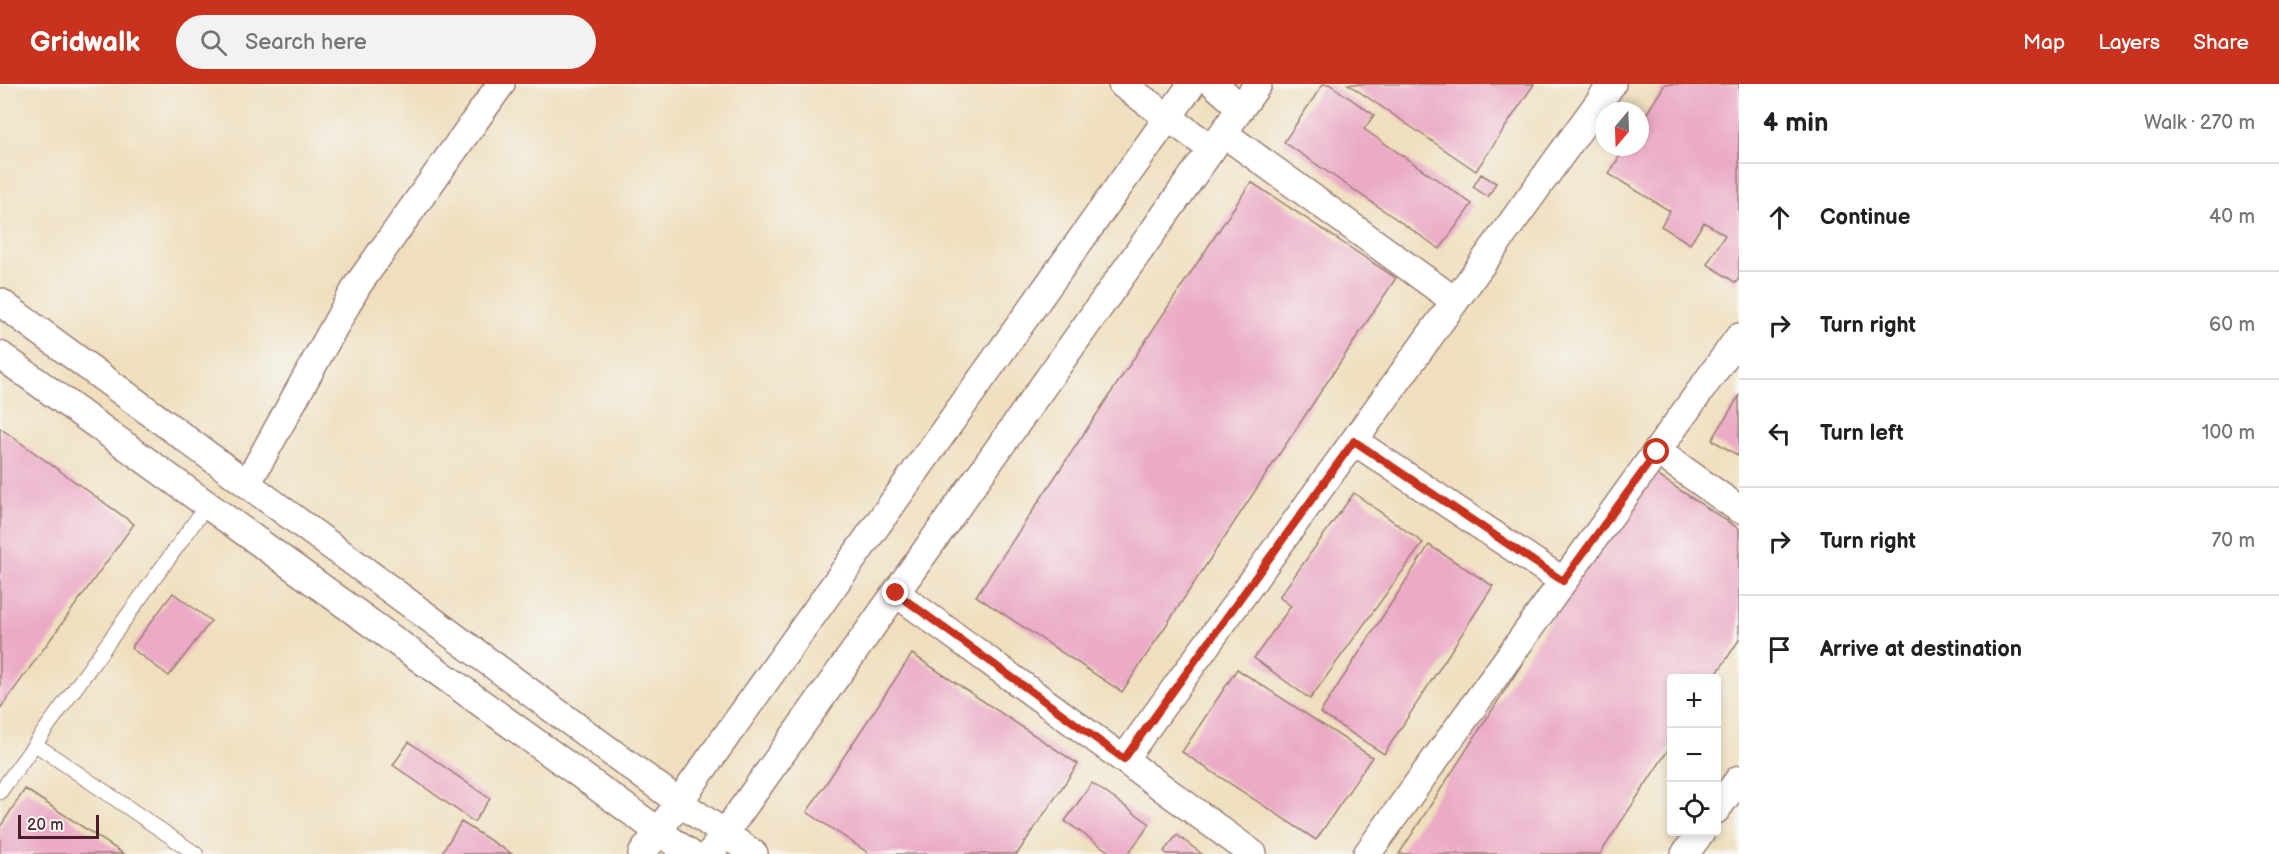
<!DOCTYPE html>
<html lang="en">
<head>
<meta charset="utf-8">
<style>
  :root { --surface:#fff; --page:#f2f2f2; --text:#202124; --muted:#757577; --line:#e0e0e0; --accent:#c8321e }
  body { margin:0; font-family:"Balsamiq Sans",sans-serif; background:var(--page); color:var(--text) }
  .controls { position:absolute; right:18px; bottom:18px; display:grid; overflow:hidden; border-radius:6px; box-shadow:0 3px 9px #0003 }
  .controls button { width:54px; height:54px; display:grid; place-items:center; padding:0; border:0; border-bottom:2px solid var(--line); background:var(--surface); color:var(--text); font:30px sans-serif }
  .compass { position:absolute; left:1595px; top:18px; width:54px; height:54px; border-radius:50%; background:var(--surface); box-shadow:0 3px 9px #0003; rotate:199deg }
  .scale { position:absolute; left:18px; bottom:15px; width:81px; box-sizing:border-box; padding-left:6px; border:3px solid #4a1f2b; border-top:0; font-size:16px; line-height:21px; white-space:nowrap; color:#4a1f2b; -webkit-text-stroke:4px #f6f6f2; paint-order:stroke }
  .stop { position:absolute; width:18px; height:18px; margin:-14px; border:4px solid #c8321e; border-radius:50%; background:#fff }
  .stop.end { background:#c8321e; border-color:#fff; box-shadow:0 2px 6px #0008 }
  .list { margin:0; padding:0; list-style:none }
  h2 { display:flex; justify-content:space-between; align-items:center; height:78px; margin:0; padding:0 24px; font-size:26px }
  h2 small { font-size:20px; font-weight:400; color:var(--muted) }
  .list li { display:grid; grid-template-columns:39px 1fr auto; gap:18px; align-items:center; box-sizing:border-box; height:108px; padding:0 24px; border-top:2px solid var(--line) }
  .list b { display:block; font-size:22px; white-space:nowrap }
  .list em { font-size:20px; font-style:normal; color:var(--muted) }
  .icon { flex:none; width:33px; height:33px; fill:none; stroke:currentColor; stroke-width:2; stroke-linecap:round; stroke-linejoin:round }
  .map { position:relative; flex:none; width:1739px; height:770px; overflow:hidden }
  header { display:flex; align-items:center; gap:36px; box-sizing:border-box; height:84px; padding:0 30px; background:var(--accent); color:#fff }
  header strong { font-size:28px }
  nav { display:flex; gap:33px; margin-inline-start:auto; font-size:21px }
  .search { width:420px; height:54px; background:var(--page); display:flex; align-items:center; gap:15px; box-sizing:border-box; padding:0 21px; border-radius:33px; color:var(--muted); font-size:22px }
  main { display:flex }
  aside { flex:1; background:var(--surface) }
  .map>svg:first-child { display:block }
  .building { fill:#ebaac6 }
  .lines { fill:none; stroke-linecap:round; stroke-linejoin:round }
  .lane-casing { stroke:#9c7f74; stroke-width:16 }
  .street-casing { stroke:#9c7f74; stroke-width:30 }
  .lane { stroke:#fff; stroke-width:14 }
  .street { stroke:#fff; stroke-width:27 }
  .route { stroke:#c8321e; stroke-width:8 }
</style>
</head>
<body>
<header>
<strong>Gridwalk</strong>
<div class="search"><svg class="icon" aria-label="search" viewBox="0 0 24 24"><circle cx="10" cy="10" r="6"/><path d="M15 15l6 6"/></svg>Search here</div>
<nav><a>Map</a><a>Layers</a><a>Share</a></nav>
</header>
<main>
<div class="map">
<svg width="1739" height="770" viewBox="0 0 1739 770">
  <rect width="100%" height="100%" fill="#f6f6f2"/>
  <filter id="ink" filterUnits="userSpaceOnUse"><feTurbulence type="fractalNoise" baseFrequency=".0167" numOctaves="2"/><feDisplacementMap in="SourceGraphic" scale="12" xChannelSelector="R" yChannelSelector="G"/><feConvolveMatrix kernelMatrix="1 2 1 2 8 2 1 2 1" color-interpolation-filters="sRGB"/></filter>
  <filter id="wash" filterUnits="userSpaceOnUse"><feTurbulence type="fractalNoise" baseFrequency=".008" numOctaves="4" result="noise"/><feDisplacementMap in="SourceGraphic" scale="24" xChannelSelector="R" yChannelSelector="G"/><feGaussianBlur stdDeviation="1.35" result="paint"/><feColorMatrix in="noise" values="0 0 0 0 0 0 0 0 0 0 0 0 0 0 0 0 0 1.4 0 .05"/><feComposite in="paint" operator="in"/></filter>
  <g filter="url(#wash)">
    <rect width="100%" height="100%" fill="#efdfbe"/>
    <g id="blocks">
      <path class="building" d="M1323 0H1329L1374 31 1364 45 1472 120 1440 165 1284 58Z
        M1348 0H1534L1476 87Z
        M1665 0H1739V194L1736 199 1707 180 1725 151 1704 138 1690 160 1661 142 1670 127 1609 90 1625 63H1640V40Z
        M1481 90 1496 99 1488 113 1473 103Z
        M1251 98 1396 194 1122 608 976 512Z
        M1739 312V372L1712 356Z
        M0 344 134 440 0 625Z
        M1648 385 1739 445V556L1714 594H1672V660L1600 770H1399Z
        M1354 409 1423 459 1310 615 1254 574 1291 522 1279 513Z
        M1429 461 1493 502 1384 670 1320 629Z
        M173 509 211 537 169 592 131 564Z
        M912 570 1078 680 1017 770H870L807 728Z
        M1237 585 1372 673 1316 756 1182 668Z
        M409 658 490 715 474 738 393 681Z
        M1092 699 1150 740 1128 770H1112L1065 737Z
        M25 705 124 770H0V743Z
        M461 738 512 770H441Z
        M1177 751 1202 770H1167L1164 767Z"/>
    </g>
  </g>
  <g filter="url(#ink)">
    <use href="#blocks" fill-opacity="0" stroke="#9c7f74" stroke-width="1.5"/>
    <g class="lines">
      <g class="lane-casing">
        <path id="lane" d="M35 660 207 421
          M0 708 35 660 196 770"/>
      </g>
      <g class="street-casing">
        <path id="street" d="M1122 0 1212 65
          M1214 0 1241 24
          M1223 49 1455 217
          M0 218 679 718 754 770
          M0 271 690 770
          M1354 357 1563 497
          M1657 367 1739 425
          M247 400 357 202 501 0
          M896 509 1253 770
          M1124 675 1612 0
          M1716 726 1739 695
          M642 770 1192 0
          M710 770 1258 0
          M1367 770 1739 253
          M1685 770 1701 748"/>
      </g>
      <use href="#lane" class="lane"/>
      <use href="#street" class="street"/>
    </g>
  </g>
  <g class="lines" filter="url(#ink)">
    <path class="route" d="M896 509 1124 675 1354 357 1563 497 1657 368"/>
  </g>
</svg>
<div class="controls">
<button>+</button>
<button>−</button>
<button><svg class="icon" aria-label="locate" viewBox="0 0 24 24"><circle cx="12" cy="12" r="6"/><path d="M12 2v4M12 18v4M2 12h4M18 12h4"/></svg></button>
</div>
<svg class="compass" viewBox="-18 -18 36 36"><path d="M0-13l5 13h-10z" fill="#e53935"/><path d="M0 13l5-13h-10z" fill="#757577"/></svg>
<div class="scale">20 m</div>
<div class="stop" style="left:1657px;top:368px"></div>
<div class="stop end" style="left:896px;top:509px"></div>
</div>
<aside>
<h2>4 min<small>Walk · 270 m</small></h2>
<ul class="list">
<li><svg class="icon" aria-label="ahead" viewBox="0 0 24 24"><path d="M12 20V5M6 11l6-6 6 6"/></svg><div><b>Continue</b></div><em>40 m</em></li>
<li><svg class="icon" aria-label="right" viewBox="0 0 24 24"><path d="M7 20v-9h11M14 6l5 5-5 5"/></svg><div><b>Turn right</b></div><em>60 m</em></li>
<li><svg class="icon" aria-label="left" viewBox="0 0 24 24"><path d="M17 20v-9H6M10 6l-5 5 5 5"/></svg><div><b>Turn left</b></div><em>100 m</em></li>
<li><svg class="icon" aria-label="right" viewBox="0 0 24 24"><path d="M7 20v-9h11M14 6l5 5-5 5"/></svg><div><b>Turn right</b></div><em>70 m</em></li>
<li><svg class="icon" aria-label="arrive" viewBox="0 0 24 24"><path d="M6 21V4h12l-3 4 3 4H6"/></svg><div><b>Arrive at destination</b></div></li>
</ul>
</aside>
</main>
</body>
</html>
